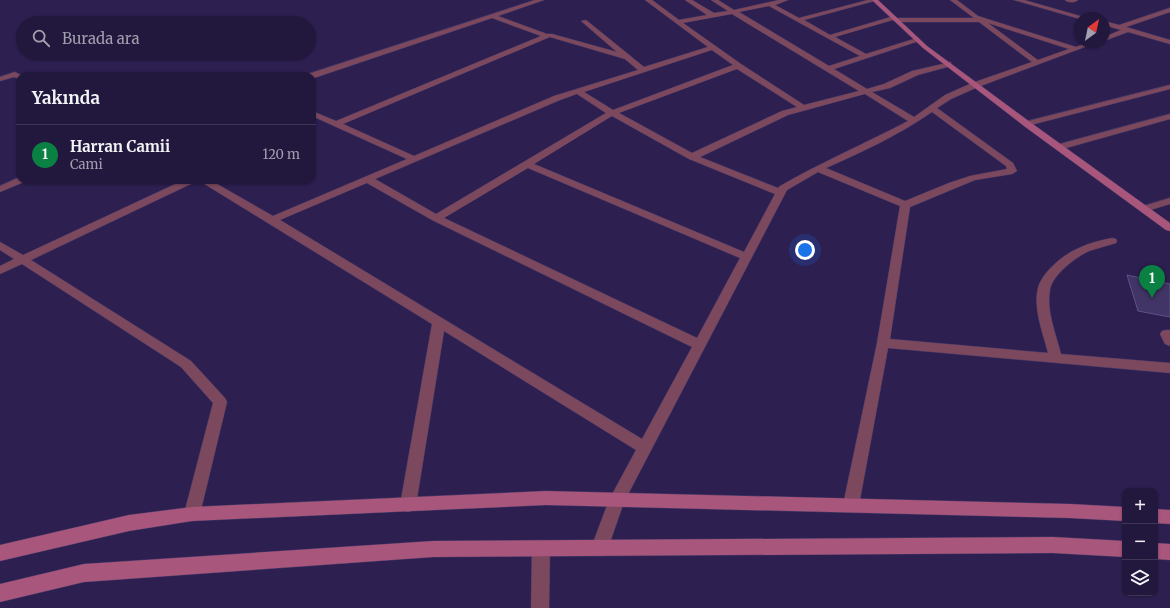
<!DOCTYPE html>
<html lang="tr">
<head>
<meta charset="utf-8">
<style>
  :root { --surface:#22173c; --page:#2e2447; --text:#f1f3f6; --muted:#a29faf; --line:#3f3656; --accent:#0b8043 }
  body { margin:0; font-family:Merriweather,serif; background:var(--page); color:var(--text) }
  .controls { position:absolute; right:12px; bottom:12px; display:grid; overflow:hidden; border-radius:8px; box-shadow:0 1px 3px #0004 }
  .controls button { width:36px; height:36px; display:grid; place-items:center; padding:0; border:0; border-bottom:1px solid var(--line); background:var(--surface); color:var(--text); font:20px sans-serif }
  .compass { position:absolute; left:1074px; top:12px; width:36px; height:36px; border-radius:50%; background:var(--surface); box-shadow:0 1px 3px #0004; rotate:33deg }
  .you { position:absolute; left:805px; top:250px; width:14px; height:14px; margin:-10px; border:3px solid #fff; border-radius:50%; background:#1a73e8; box-shadow:0 0 0 6px #1a73e833 }
  .badge { display:grid; place-items:center; width:26px; height:26px; border-radius:50%; background:var(--accent); color:#fff; font-size:13px; font-weight:700 }
  .pin { position:absolute; translate:-50% -33px; filter:drop-shadow(0 1px 2px #0008) }
  .pin::after { content:''; position:absolute; top:21px; width:14px; height:12px; background:inherit; clip-path:polygon(0 0,100% 0,50% 100%) }
  .list { margin:0; padding:0; list-style:none }
  h2 { display:flex; justify-content:space-between; align-items:center; height:52px; margin:0; padding:0 16px; font-size:17px }
  h2 small { font-size:13px; font-weight:400; color:var(--muted) }
  .list li { display:grid; grid-template-columns:26px 1fr auto; gap:12px; align-items:center; box-sizing:border-box; height:60px; padding:0 16px; border-top:1px solid var(--line) }
  .list b { display:block; font-size:15px; white-space:nowrap }
  .list p { margin:0; font-size:13px; white-space:nowrap; color:var(--muted) }
  .list em { font-size:13px; font-style:normal; color:var(--muted) }
  .icon { flex:none; width:22px; height:22px; fill:none; stroke:currentColor; stroke-width:2; stroke-linecap:round; stroke-linejoin:round }
  .map { position:relative; flex:none; width:1170px; height:608px; overflow:hidden }
  .search { position:absolute; background:var(--surface); box-shadow:0 1px 3px #0004; left:16px; top:16px; width:300px; height:44px; display:flex; align-items:center; gap:10px; box-sizing:border-box; padding:0 14px; border-radius:22px; color:var(--muted); font-size:15px }
  .panel { position:absolute; background:var(--surface); box-shadow:0 1px 3px #0004; left:16px; top:72px; width:300px; height:112px; border-radius:12px }
  .map>svg:first-child { display:block }
  .building { fill:#413467; stroke:#5e5287 }
  .lines { fill:none; stroke-linecap:round; stroke-linejoin:round }
  .minor-casing { stroke:#463a68; stroke-width:1 }
  .secondary-casing { stroke:#463a68; stroke-width:1 }
  .minor { fill:#7b485e; fill-rule:evenodd }
  .secondary { fill:#a8567b; fill-rule:evenodd }
</style>
</head>
<body>
<div class="map">
<svg width="1170" height="608" viewBox="0 0 1170 608">
  <rect width="100%" height="100%" fill="#2d1f50"/>
  <path class="building" d="M1127 275 1170 284V317L1138 311Z"/>
  <g class="lines">
    <g class="minor-casing">
      <path id="minor" d="M535 0H544L498 16 547 34H552L617 52 581 21 586 20 644 67 708 47 645 0H652L679 20 707 15 685 0H692L714 13 728 11 711 0H718L734 10 779 0H788L775 5 799 18 868 0H878L804 20 830 35 894 16 897 18H974L950 0H957L978 16 1076 47 1089 42H1098L978 87 951 99 937 108 1013 163 1017 171 1012 174 975 180 910 207 890 339 1048 353C1043 333 1033 309 1038 288 1042 272 1064 254 1079 248 1089 243 1101 240 1112 238L1116 239 1117 241 1116 243C1107 246 1098 248 1089 251 1076 257 1052 275 1050 290 1046 311 1056 334 1061 354L1170 363V373L888 348 859 505 857 510 851 512 845 510 843 505 877 343 900 206 818 172 787 190 624 502 606 554 600 556 594 554 591 548 609 500 636 450 444 331 416 505 414 510 408 512 402 510 400 505 432 324 198 180H210L273 216 407 159 312 116V111L336 121 541 36 492 18 314 78 307 76 308 74ZM769 6 860 56 829 66 739 12ZM732 14 859 91 804 105 741 64 683 23ZM893 20 896 22H979L1032 62 972 83 945 95 914 117 872 92 890 88 918 75 951 66V62L912 71 884 84 867 89 834 69 919 41V39L917 38 866 54 835 37ZM988 23 1069 49 1038 60ZM550 37 625 59 638 70 554 96 414 156 343 124ZM712 50 733 65 613 110 584 92ZM737 69 797 107 782 111 692 153 619 113ZM577 94 606 113 436 214 375 179 560 100ZM865 94 908 121C866 143 822 162 780 186L778 188 700 157 788 115ZM932 112 1006 166 1007 169 970 176 949 183 905 201 826 168C862 152 899 135 932 112ZM612 116 689 159 775 194 744 252 534 164ZM528 168 740 258 697 338 444 218ZM367 183 432 220 692 347 642 439 280 220Z
        M1014 0H1024L1087 18 1080 19Z
        M1065 0H1078C1075 3 1068 3 1065 0Z
        M1170 8V12L1126 27 1170 40V44L1128 32 1104 41V37L1121 30 1104 25V21L1119 25Z
        M15 72 23 76H20V79L14 77 0 81V77Z
        M1170 85V89L1027 126 1023 124 1024 122Z
        M1170 114V119L1059 150 1055 147 1056 145Z
        M20 177V180H26L24 182 0 192V186Z
        M184 180H197L195 182 31 260 191 361 225 398 227 402 200 514 198 519 192 521 186 519 184 514 213 403 181 367 22 264 0 274V266L14 259 0 250V242L23 255Z
        M1170 198V204L1144 212 1139 209 1140 207Z
        M1166 330H1170V346L1165 344 1160 334 1162 331Z
        M541 541 547 543 550 549 549 608H531L532 549 535 543Z"/>
    </g>
    <g class="secondary-casing">
      <path id="secondary" d="M872 0H878L927 46 1030 122 1170 223V231L1166 230 1024 126 923 48Z
        M546 491 1070 504 1125 507V521L1070 518 546 505 192 521 129 531 0 561V545L129 515 192 507Z
        M1155 509 1170 510V524L1155 523Z
        M1053 537 1125 541V557L1053 553 433 557 84 582 0 602V584L84 564 433 541Z
        M1155 543 1170 544V560L1155 559Z"/>
    </g>
    <use href="#minor" class="minor"/>
    <use href="#secondary" class="secondary"/>
  </g>
</svg>
<div class="controls">
<button>+</button>
<button>−</button>
<button><svg class="icon" aria-label="layers" viewBox="0 0 24 24"><path d="M12 4l9 5-9 5-9-5zM3 14l9 5 9-5"/></svg></button>
</div>
<svg class="compass" viewBox="-18 -18 36 36"><path d="M0-13l5 13h-10z" fill="#e53935"/><path d="M0 13l5-13h-10z" fill="#a29faf"/></svg>
<div class="you"></div>
<div class="pin badge" style="left:1152px;top:298px">1</div>
<div class="search"><svg class="icon" aria-label="search" viewBox="0 0 24 24"><circle cx="10" cy="10" r="6"/><path d="M15 15l6 6"/></svg>Burada ara</div>
<section class="panel">
<h2>Yakında<small></small></h2>
<ul class="list">
<li><span class="badge">1</span><div><b>Harran Camii</b><p>Cami</p></div><em>120 m</em></li>
</ul>
</section>
</div>
</body>
</html>
